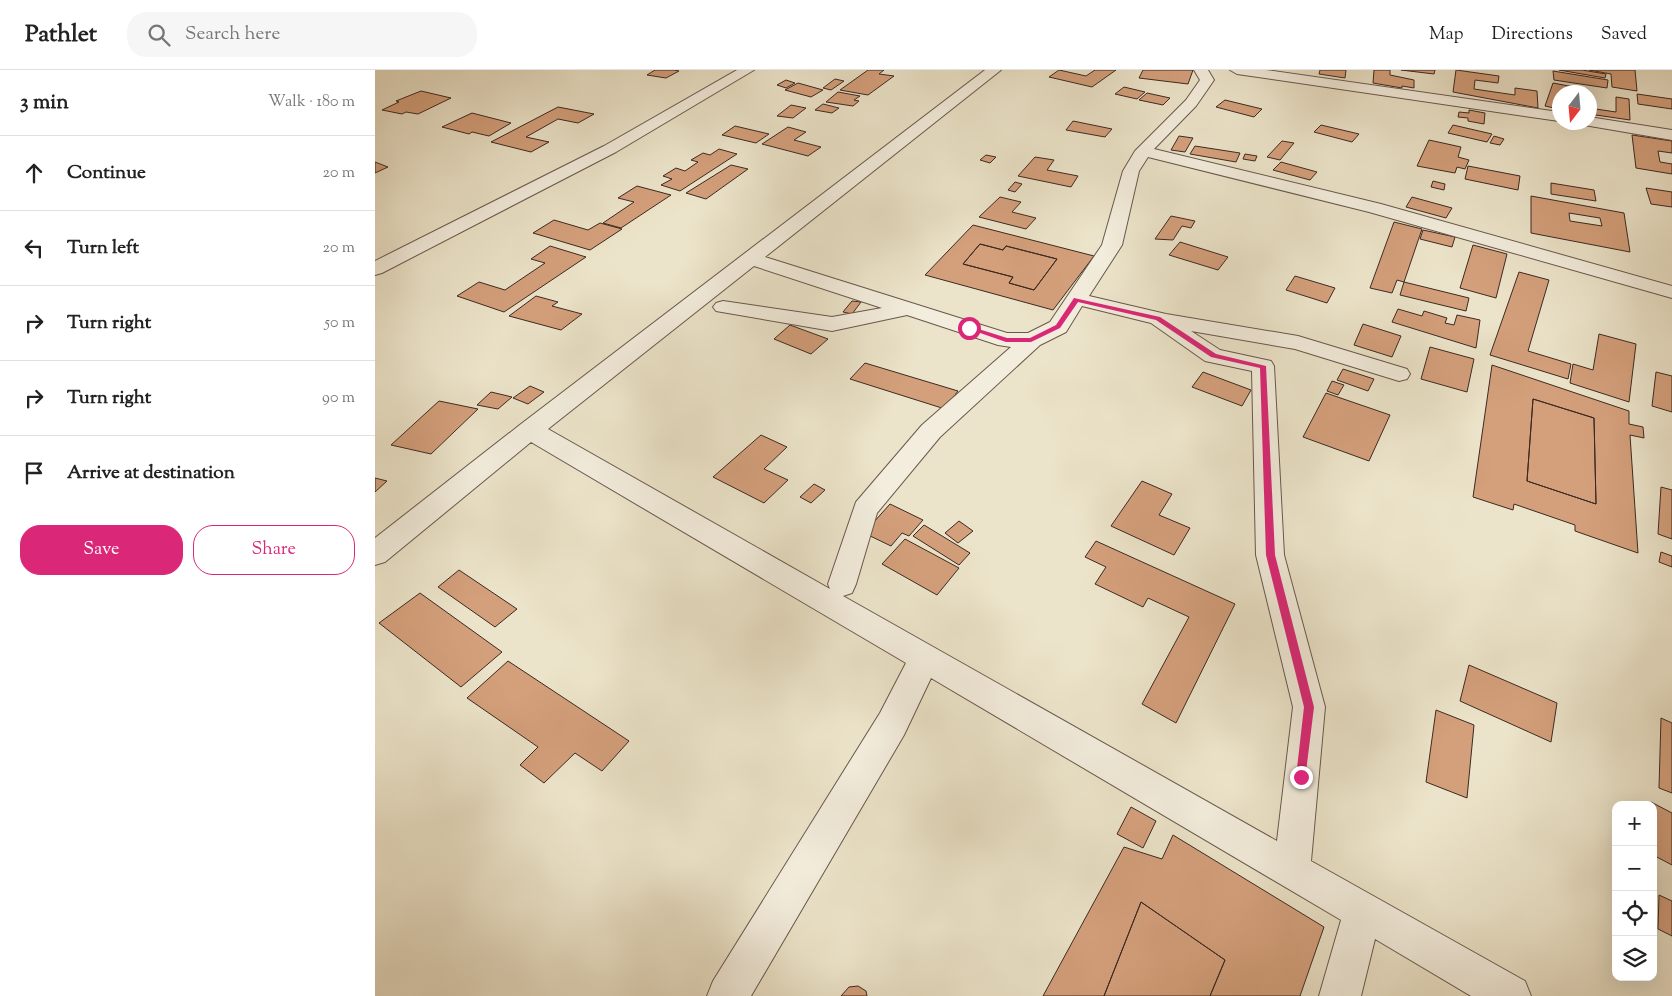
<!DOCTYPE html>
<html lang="en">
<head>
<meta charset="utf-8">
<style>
  :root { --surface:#fff; --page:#f6f6f6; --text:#222; --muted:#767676; --line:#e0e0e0; --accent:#db2777 }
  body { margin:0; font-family:"Sorts Mill Goudy",serif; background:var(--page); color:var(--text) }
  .controls { position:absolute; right:15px; bottom:15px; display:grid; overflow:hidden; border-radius:10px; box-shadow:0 5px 20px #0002 }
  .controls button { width:45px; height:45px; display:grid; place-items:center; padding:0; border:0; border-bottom:1px solid var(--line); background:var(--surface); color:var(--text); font:25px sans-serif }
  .compass { position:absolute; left:1177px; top:15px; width:45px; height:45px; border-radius:50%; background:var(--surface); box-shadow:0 5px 20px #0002; rotate:196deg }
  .stop { position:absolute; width:15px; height:15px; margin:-11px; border:4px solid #db2777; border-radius:50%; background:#fff }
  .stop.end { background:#db2777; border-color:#fff; box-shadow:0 1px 5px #0008 }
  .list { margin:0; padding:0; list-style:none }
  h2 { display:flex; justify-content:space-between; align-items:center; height:65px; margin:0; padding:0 20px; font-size:21px }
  h2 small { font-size:16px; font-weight:400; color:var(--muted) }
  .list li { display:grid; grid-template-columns:32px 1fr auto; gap:15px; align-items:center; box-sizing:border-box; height:75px; padding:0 20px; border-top:1px solid var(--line) }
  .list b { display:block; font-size:19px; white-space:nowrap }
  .list em { font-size:16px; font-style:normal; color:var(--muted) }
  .actions { display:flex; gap:10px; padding:15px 20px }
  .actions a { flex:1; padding:11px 0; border:1px solid var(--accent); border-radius:20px; text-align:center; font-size:18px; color:var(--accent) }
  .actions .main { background:var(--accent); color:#fff }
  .icon { flex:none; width:28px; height:28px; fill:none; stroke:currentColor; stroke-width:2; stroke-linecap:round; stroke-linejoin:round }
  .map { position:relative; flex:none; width:1297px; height:926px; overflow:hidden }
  header { display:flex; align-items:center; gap:30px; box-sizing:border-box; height:70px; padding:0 25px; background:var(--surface); border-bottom:1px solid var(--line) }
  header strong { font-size:24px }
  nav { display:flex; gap:28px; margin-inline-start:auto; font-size:18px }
  .search { width:350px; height:45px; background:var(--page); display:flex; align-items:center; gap:12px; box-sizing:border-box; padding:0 18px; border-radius:20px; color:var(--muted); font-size:19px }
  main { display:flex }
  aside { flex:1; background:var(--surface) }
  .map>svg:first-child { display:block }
  .building { fill:#d4a07c; stroke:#3c2922; fill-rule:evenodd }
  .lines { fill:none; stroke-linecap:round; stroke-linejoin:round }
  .street-casing { stroke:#68584c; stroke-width:2 }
  .street { fill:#f3eddd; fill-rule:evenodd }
  .route { fill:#db2777 }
</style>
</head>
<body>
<header>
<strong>Pathlet</strong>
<div class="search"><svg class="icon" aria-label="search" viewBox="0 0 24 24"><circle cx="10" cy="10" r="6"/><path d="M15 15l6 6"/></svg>Search here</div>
<nav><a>Map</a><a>Directions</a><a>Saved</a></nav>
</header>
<main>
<aside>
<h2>3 min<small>Walk · 180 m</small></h2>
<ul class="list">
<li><svg class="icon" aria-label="ahead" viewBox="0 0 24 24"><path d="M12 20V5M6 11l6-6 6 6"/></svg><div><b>Continue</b></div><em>20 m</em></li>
<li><svg class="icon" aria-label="left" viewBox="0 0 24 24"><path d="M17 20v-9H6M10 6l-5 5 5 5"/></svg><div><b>Turn left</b></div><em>20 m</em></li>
<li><svg class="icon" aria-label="right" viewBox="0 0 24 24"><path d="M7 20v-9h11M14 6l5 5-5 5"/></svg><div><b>Turn right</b></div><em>50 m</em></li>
<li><svg class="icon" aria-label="right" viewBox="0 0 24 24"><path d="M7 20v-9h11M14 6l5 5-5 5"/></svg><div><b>Turn right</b></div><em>90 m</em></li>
<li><svg class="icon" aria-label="arrive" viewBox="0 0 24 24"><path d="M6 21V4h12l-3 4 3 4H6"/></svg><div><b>Arrive at destination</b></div></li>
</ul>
<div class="actions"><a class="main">Save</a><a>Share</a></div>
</aside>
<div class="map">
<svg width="1297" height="926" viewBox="0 0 1297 926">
  <rect width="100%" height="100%" fill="#ece4ca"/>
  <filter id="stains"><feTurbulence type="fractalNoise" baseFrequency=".004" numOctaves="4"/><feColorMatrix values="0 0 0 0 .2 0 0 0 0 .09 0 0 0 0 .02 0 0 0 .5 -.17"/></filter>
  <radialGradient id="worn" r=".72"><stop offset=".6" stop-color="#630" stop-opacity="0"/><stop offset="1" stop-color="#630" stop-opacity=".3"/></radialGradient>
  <path class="building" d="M280 0H299L304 1 291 8 272 5Z
    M493 0H509L504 4 519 6 493 25 465 20Z
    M684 0 711 6 720 0H741L717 17 674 7Z
    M768 0H818L813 14 764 8Z
    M945 0H971L970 8 944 4Z
    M999 0H1015V5L1039 10V18L1027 16V18L998 13Z
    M1026 0H1060L1059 4Z
    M1081 0 1124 6 1123 13 1100 10 1099 19 1140 25V18L1162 21 1163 38 1078 22Z
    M1184 0H1207L1231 4 1230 8Z
    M1214 0H1260L1262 21 1237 17 1236 4Z
    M1178 1 1233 10 1232 18 1179 10Z
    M460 9 469 11 456 20 448 18Z
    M411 10 420 13 411 18 402 15Z
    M423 13 448 20 436 27 410 20Z
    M1178 13 1199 17 1197 22H1184V39L1170 36Z
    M749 17 770 22 762 29 740 24Z
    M46 21 76 28 43 44 31 42 27 44 7 40 24 32 21 31Z
    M463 22 485 26 479 30 484 31 478 36 451 32Z
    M772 23 795 28 788 35 764 30Z
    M1262 24 1297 29V39L1263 34Z
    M1241 27 1254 29 1255 50 1214 44V38L1241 42Z
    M850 30 887 39 879 47 841 37Z
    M448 34 464 38 457 43 440 40Z
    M416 35 431 38 418 48 402 46Z
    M183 37 219 44 203 53 183 49 151 67 174 72 156 82 116 72Z
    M1094 40 1110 43 1109 54 1093 51V48L1083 47 1084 42 1094 43Z
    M97 43 136 53 114 66 97 62 94 64 67 57Z
    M698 51 737 59 730 67 691 60Z
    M946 55 984 64 977 72 939 62Z
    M1078 55 1117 64 1112 72 1073 63Z
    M360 56 394 64 381 73 347 65Z
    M413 57 431 62 419 70 446 77 433 86 387 74Z
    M1257 65 1297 71V83L1283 81 1285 92 1297 94V104L1261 98Z
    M804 66 818 68 810 82 796 80Z
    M1119 66 1129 69 1125 75 1115 73Z
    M1054 70 1086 77 1083 87 1094 90 1090 99 1082 97 1080 103 1042 96Z
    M907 71 919 73 905 90 892 87Z
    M820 76 865 83 861 92 815 84Z
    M344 79 362 84 305 121 286 115 297 109 288 106 301 98 310 101 323 92 316 90 328 83 335 85Z
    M870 84 882 86 880 91 868 89Z
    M611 85 621 87 615 93 605 90Z
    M660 87 679 90 672 100 703 106 696 117 643 106Z
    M0 92 13 97 0 103Z
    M906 92 942 102 935 110 898 100Z
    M356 95 373 99 331 129 311 123Z
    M1093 96 1145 106 1143 120 1090 109Z
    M1058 111 1070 114 1069 120 1056 117Z
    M640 112 647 114 640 122 633 120Z
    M1176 113 1219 120 1221 131 1176 124Z
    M262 116 296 125 246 158 228 153 259 132 243 128Z
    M1271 118 1297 122V137L1276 134Z
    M1156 126 1249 143 1255 182 1156 163ZM1194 143 1225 148 1227 156 1195 151Z
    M625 127 646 132 637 142 661 148 651 159 604 147Z
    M1037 127 1077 138 1071 148 1031 137Z
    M796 146 820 151 816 158 807 156 798 170 780 169Z
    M179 150 213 160 225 153 247 159 215 180 158 163Z
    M1019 152 1047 159 1029 212 1022 210 1017 223 995 218Z
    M598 155 719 186 678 240 550 205ZM605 174 628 180 631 176 682 189 659 220 634 213 638 207 588 194Z
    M1048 160 1080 167 1077 177 1045 169Z
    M805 172 853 187 843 200 794 185Z
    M605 174 628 180 631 176 682 189 659 220 634 213 638 207 588 194Z
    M1098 175 1132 184 1121 228 1085 218Z
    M175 176 211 187 129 242 82 226 104 212 130 220 170 193 156 189Z
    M1144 202 1174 210 1153 281 1196 294 1193 309 1115 285Z
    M920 206 960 218 952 233 911 220Z
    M1029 212 1094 228 1091 241 1025 225Z
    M161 226 183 232 177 236 207 244 186 260 134 246Z
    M477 231 486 232 477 244 468 242Z
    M1023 239 1047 246 1049 241 1072 248 1070 253 1079 255 1082 245 1105 250 1101 278 1017 252Z
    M988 254 1026 266 1017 287 979 275Z
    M415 255 453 269 436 284 399 269Z
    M1224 264 1261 274 1254 332 1195 313 1198 294 1218 300Z
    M1055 277 1099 289 1092 322 1046 309Z
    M490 293 583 321 570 339 475 309Z
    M1117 295 1254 341V354L1268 357 1269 368 1255 365 1263 483 1200 461V455L1139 434 1138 440 1098 427ZM1158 329 1219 348 1221 434 1152 411Z
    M968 299 999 309 993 321 962 310Z
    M828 302 876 320 867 336 817 317Z
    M1281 302 1297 306V342L1277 336Z
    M957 311 969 315 963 325 952 321Z
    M155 316 169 322 153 334 138 328Z
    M116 322 137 327 123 339 102 335Z
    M951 323 1015 345 994 391 928 367Z
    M1158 329 1219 348 1221 434 1152 411Z
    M64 331 103 339 56 384 16 375Z
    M386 365 412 377 389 399 413 410 389 433 338 407Z
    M0 408 12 411 0 422Z
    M767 411 797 424 784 445 815 458 799 485 736 456Z
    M439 414 450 420 436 433 425 427Z
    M1286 417 1297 420V469L1283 464Z
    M515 434 548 450 534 466 527 463 516 476 489 463Z
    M584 451 598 461 583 473 570 463Z
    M549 455 595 483 584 495 538 466Z
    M530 469 584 498 562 525 507 494Z
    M721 471 860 534 801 653 767 634 814 547 773 528 768 537 720 514 731 497 710 487Z
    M1286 482 1297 486V497L1284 492Z
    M84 500 142 539 120 557 63 517Z
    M45 523 127 582 86 617 4 553Z
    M133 591 254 671 227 701 200 683 169 713 145 695 163 677 92 628Z
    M1094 595 1182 633 1176 672 1085 631Z
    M1061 640 1099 655 1092 728 1051 712Z
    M1286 648 1297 653V723L1284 718Z
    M1276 732 1297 743V795L1278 785V735H1275Z
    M756 737 781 751 768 778 742 764Z
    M798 765 949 857 925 926H835L850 890 766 832 729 926H668L749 777 787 789Z
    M1284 825 1297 831V866L1283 859Z
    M766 832 850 890 835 926H729Z
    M483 916 491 921 492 926H466L474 917Z"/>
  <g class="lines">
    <g class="street-casing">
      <path id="street" d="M362 0H379L241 82 7 203 0 205V191L229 76Z
        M610 0H626L390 187 632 263H653L675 252 727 175 748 101 760 81 811 30 825 10 819 0H833L839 10 821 36 779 79 1006 134 1297 216V228L994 142 773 87 764 101 747 175 714 226 791 244 923 266 1032 299 1035 304 1032 309 1024 311 920 279 816 261 845 280 896 291 899 296 909 485 950 637 936 791 1150 911 1156 926H1096L1000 869 986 926H944L966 850 556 608 529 665 376 926H332L338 911 505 643 531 593 156 372 10 492 0 495V468L146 354ZM379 196 507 238 457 247 348 231 341 233 338 237 341 241 457 261 532 245 623 275 636 277 547 355 481 432 453 514 455 519 173 359ZM707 236 776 253 830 291 877 301 881 485 918 637 902 771 468 526 477 523 481 514 502 443 565 367 665 275 691 262Z
        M855 0H891L1184 42V51L862 4Z
        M1214 47 1297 60V70L1209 55 1207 52H1214Z"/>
    </g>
    <use href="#street" class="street"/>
  </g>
  <path class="route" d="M699 228 785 247 841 284 891 296 900 485 939 637 930 710 926 712 921 707 929 637 891 485 885 298 836 287 781 250 703 232 685 258 656 272H631L591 258 594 256 632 268H655L681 255Z"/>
  <rect width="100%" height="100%" filter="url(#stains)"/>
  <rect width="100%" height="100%" fill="url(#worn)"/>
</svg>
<div class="controls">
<button>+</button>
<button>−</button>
<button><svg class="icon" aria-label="locate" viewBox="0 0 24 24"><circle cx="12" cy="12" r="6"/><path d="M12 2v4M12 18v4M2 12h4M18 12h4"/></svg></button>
<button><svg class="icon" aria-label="layers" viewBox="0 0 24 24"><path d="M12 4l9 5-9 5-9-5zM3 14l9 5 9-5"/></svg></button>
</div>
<svg class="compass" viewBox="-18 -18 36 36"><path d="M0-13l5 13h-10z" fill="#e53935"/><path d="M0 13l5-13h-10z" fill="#767676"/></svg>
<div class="stop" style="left:594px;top:258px"></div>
<div class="stop end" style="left:926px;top:707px"></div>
</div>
</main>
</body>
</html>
